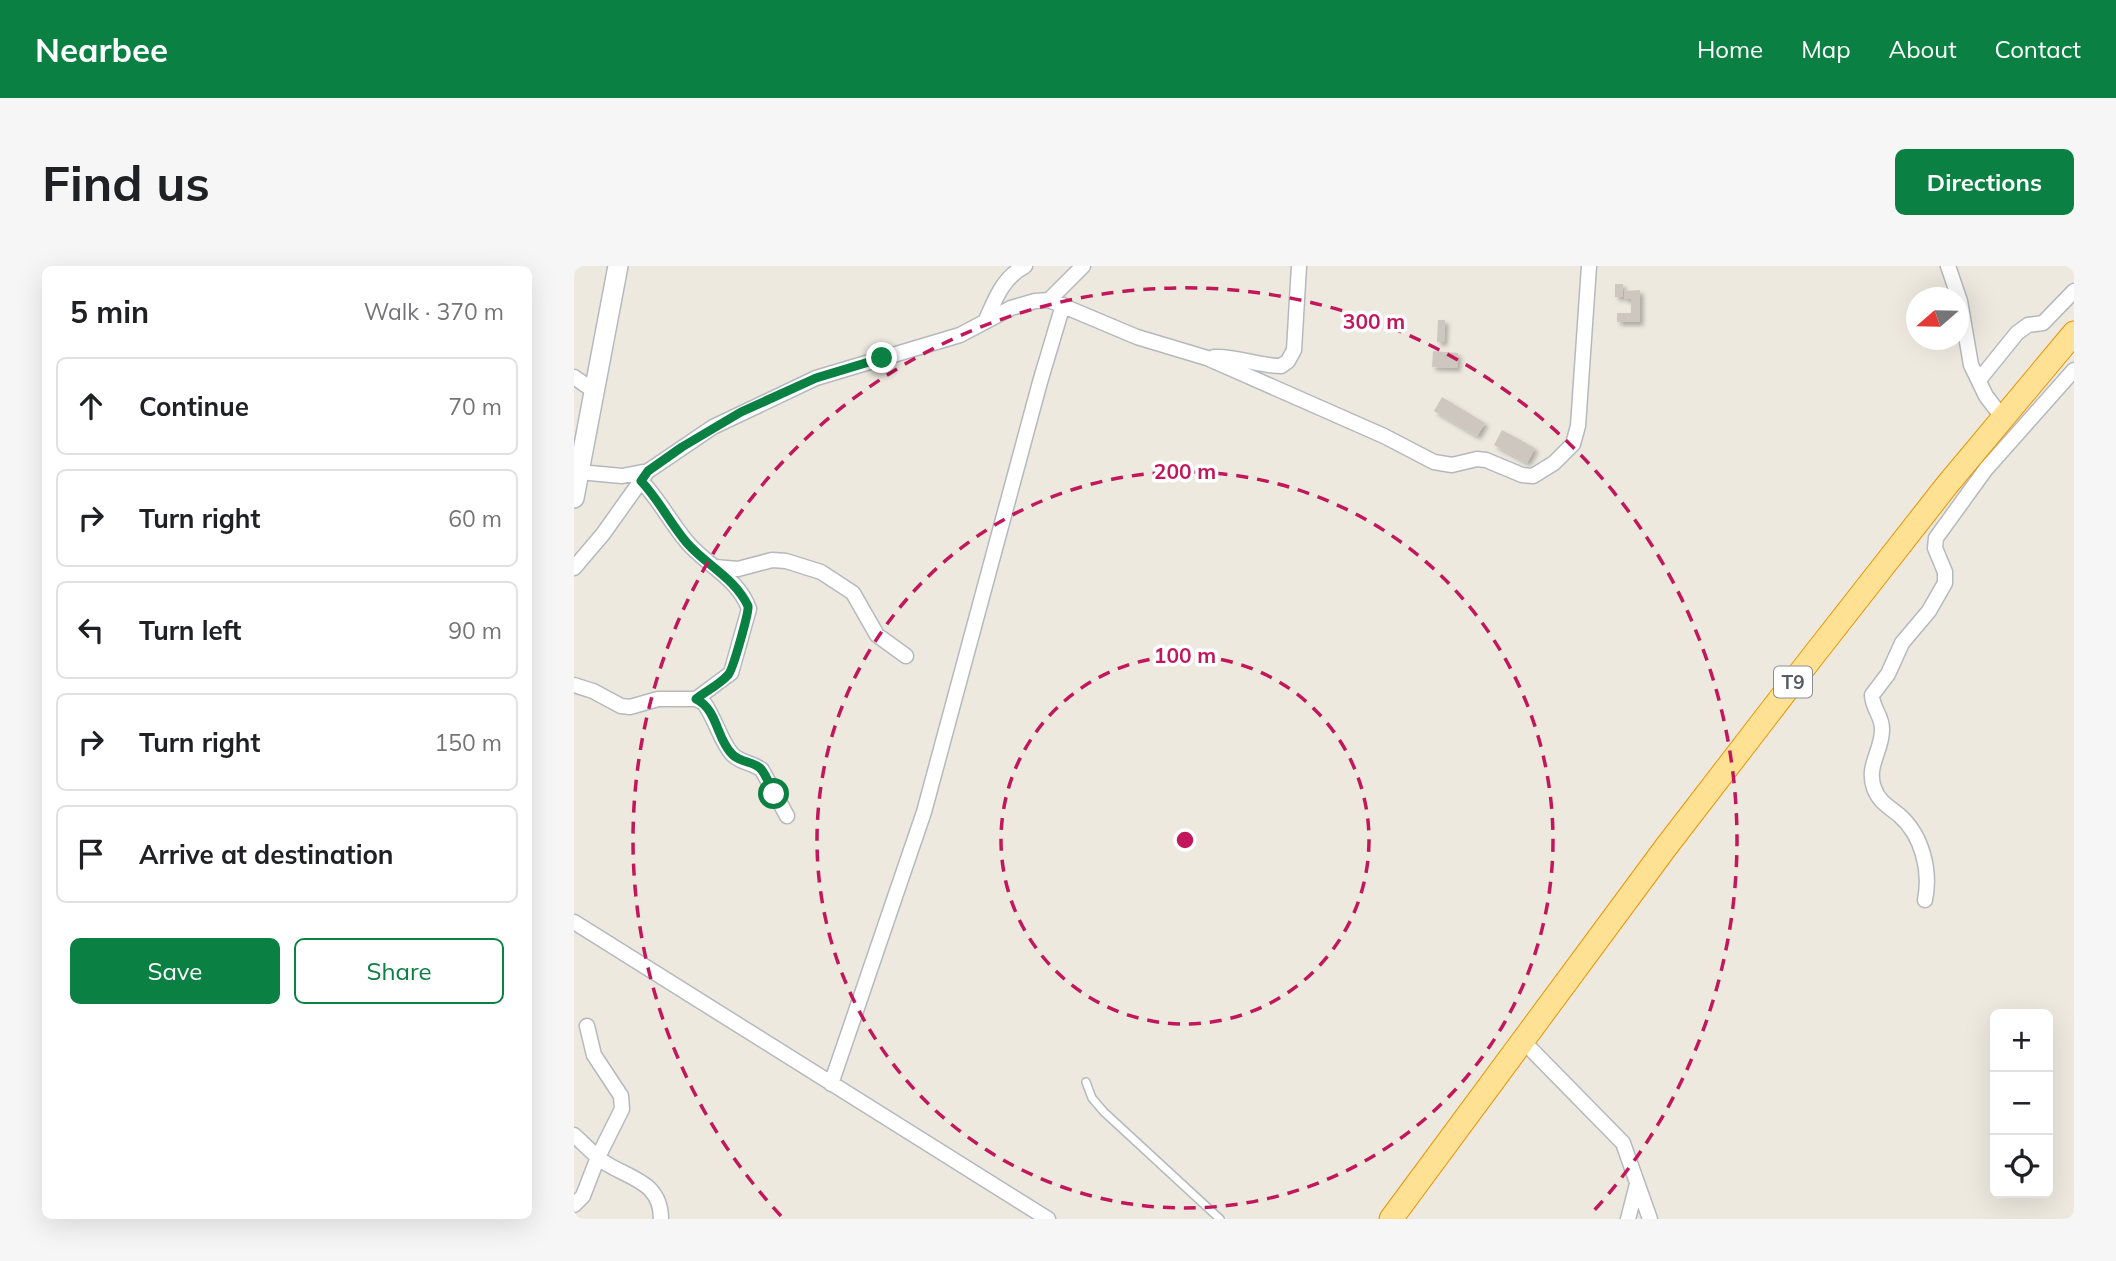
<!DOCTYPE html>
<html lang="en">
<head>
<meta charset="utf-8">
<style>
  :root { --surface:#fff; --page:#f6f6f6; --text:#202124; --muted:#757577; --line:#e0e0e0; --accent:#0b8043 }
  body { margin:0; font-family:Mulish,sans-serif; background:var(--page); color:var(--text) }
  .controls { position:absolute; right:21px; bottom:21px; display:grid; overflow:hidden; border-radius:10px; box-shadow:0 7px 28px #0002 }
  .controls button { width:63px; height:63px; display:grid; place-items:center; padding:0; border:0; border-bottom:2px solid var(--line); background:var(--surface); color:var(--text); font:35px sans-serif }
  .compass { position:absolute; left:1332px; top:21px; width:63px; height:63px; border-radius:50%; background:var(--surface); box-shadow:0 7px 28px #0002; rotate:250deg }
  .stop { position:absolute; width:21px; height:21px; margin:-16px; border:5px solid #0b8043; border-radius:50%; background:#fff }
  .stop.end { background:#0b8043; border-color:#fff; box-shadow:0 2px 7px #0008 }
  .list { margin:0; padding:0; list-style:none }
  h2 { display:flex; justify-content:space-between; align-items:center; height:91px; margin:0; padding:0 28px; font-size:30px }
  h2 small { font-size:23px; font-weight:400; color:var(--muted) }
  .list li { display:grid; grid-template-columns:46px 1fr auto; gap:21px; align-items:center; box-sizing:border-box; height:98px; margin:0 14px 14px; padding:0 14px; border:2px solid var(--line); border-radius:10px }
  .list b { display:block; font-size:26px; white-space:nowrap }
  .list em { font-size:23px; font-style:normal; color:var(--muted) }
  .actions { display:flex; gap:14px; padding:21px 28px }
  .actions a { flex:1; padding:16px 0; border:2px solid var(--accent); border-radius:10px; text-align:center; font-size:24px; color:var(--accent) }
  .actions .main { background:var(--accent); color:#fff }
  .icon { flex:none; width:38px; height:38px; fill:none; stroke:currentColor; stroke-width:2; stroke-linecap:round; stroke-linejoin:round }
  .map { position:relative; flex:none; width:1500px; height:953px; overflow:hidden; border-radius:10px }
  header { display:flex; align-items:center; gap:42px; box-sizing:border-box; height:98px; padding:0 35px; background:var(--accent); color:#fff }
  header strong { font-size:33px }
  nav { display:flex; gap:38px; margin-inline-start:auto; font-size:24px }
  .intro { display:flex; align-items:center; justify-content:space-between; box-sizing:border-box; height:168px; padding:0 42px }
  h1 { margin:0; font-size:49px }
  .button { padding:18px 32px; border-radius:10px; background:var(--accent); color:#fff; font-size:24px; font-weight:700 }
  main { display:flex; gap:42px; padding:0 42px }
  aside { flex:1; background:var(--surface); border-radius:10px; box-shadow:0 7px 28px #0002 }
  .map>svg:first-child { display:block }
  .building { fill:#cdc7c0; filter:url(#shadow) }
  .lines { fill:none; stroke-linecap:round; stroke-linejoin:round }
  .service-casing { stroke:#b5b9be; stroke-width:10 }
  .minor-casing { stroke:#b5b9be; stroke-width:17 }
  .secondary-casing { stroke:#b5bac0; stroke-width:22 }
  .trunk-casing { stroke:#ec9400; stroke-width:25 }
  .service { stroke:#fff; stroke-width:7 }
  .minor { stroke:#fff; stroke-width:14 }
  .secondary { stroke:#fff; stroke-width:19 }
  .trunk { stroke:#ffe193; stroke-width:23 }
  .route { stroke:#0b8043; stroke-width:9 }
  .ring { fill:none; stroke:#c2185b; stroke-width:3.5; stroke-dasharray:12 9 }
  .labels { text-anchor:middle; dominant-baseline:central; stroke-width:7; stroke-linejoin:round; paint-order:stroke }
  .shield { fill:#fff; stroke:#8a8e91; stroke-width:2 }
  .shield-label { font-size:19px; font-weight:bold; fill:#585d62 }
  .centre { fill:#c2185b; stroke:#fff; stroke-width:3.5 }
  .ring-label { font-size:21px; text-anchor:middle; font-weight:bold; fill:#c2185b; stroke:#fff; stroke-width:7; stroke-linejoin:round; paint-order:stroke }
</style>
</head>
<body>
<header>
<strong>Nearbee</strong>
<nav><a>Home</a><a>Map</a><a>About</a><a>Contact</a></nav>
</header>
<div class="intro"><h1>Find us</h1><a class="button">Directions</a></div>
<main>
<aside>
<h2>5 min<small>Walk · 370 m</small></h2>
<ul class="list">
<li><svg class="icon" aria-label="ahead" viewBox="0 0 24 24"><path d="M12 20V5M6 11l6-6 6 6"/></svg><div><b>Continue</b></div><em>70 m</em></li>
<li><svg class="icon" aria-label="right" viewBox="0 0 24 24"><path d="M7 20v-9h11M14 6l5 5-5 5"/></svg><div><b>Turn right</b></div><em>60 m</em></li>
<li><svg class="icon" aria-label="left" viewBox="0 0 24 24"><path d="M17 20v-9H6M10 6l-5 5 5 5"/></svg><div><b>Turn left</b></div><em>90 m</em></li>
<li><svg class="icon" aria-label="right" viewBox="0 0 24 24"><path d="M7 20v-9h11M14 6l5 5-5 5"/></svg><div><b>Turn right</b></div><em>150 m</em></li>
<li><svg class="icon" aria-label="arrive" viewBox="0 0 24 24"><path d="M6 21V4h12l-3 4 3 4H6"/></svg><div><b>Arrive at destination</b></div></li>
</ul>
<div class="actions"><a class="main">Save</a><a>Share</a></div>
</aside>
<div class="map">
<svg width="1500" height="953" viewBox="0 0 1500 953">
  <defs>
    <filter id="shadow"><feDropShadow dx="3.5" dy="3.5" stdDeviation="2" flood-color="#0004"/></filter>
  </defs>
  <rect width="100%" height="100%" fill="#ede9df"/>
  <path class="building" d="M1041 18H1049V31H1041Z
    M1066 24V56H1043V47H1057V33H1050V25Z
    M864 54H871L870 76H863Z
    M859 85 884 87 883 102 858 101Z
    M868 131 911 157 903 170 860 145Z
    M928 164 961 182 953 197 920 179Z"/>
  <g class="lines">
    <g class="service-casing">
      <path id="service" d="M512 816 518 832 530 846 646 953"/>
    </g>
    <g class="minor-casing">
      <path id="minor" d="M1374 0 1386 35 1397 99 1412 130 1428 151
        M475 34 509 0
        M411 56C421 34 428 12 451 0
        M640 91C664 90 684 100 707 100L714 95 720 84 725 0
        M0 111 20 125
        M1405 114 1443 67 1454 59 1469 57 1500 25
        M5 206 48 210 74 205 139 161 242 112 386 69 437 42 461 35 475 34 563 71 633 92 810 170 860 196 878 199 903 193 912 194 948 209 959 210 980 197 999 178 1004 160 1015 0
        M67 215C85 233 96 256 113 276 132 299 165 313 175 343L157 407 122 433
        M141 301 164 303 198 294 212 295 247 306 279 327 303 369 332 390
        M0 302 29 268 71 209
        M0 419 19 425 47 440 56 441 84 433H122L130 437C141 452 147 476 158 488 166 497 178 496 188 504L213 550
        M1351 634C1357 604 1348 569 1325 549 1314 540 1305 536 1300 522 1292 500 1308 485 1308 464 1309 451 1298 442 1298 429L1314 408 1328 377 1355 345 1371 317V306L1361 282 1362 272 1412 203 1500 104
        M0 656 474 953
        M949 775 1049 877 1076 953
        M257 818 350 546 466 116 489 39
        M0 869C11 879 21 890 33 898 58 913 87 917 87 953
        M0 939 9 930 24 891 48 843 47 830 20 789 13 760
        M1054 953 1063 918"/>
    </g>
    <g class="secondary-casing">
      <path id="secondary" d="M0 232 44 0"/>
    </g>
    <g class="trunk-casing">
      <path id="trunk" d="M817 953 1092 581 1239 390 1373 219 1500 67"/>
    </g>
    <use href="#service" class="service"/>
    <use href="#minor" class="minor"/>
    <use href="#secondary" class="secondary"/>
    <use href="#trunk" class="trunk"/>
  </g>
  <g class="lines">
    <path class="route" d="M200 528C196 521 193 510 187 503 180 495 166 497 158 488 142 472 144 444 122 433 132 425 145 419 154 409 159 404 175 346 174 340 161 312 132 299 113 277 96 257 85 234 67 215L74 205 108 181 167 146 242 112 308 92"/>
  </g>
  <g class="ring">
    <circle cx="611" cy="574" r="184"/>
    <circle cx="611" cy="574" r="368"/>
    <path d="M207 950A552 552 0 1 1 1015 950"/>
  </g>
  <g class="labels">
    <rect class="shield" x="1200" y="400.5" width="38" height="31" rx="5"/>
    <g class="shield-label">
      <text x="1219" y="416">T9</text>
    </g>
  </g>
  <circle cx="611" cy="574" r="10" class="centre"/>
  <g class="ring-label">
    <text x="800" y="63">300 m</text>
    <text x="611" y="213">200 m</text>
    <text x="611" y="397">100 m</text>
  </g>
</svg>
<div class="controls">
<button>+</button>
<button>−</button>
<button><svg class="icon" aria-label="locate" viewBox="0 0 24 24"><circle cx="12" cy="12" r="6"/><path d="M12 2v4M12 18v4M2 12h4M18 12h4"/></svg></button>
</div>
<svg class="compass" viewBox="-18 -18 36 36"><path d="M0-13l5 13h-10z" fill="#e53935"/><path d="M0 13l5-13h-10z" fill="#757577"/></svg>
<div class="stop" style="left:200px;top:528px"></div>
<div class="stop end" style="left:308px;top:92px"></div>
</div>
</main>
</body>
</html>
